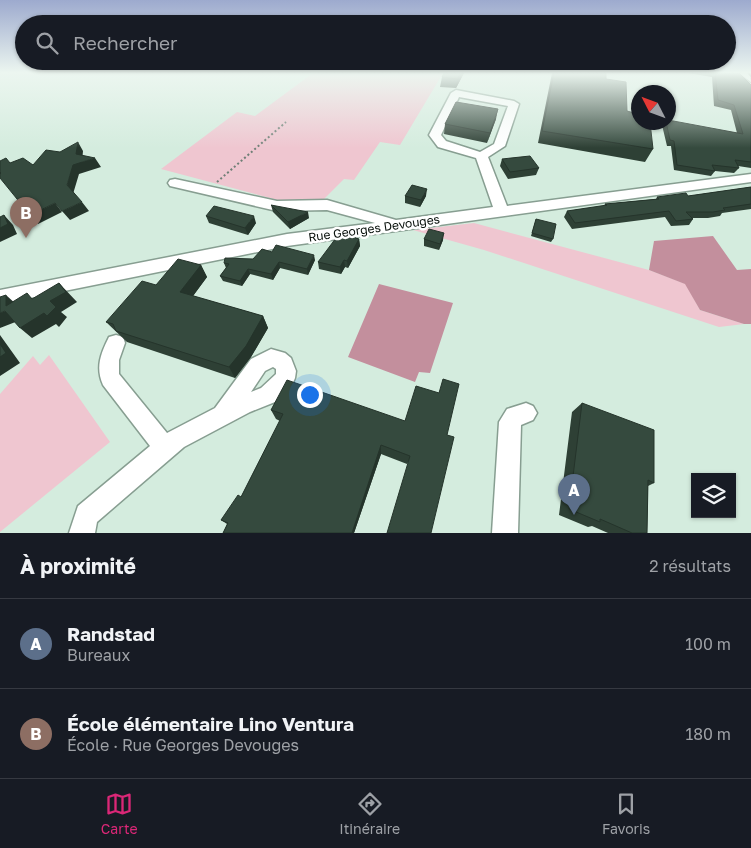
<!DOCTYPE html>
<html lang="fr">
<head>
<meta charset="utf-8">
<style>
  :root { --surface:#171b24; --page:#242831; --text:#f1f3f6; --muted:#9ea1a6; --line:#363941; --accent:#db2777 }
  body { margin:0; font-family:"Golos Text",sans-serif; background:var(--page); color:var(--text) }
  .controls { position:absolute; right:15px; bottom:15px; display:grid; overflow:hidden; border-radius:0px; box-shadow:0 1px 4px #0004 }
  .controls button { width:45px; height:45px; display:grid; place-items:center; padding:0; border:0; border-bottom:1px solid var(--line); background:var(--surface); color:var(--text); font:25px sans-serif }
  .compass { position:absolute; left:631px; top:85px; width:45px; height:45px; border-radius:50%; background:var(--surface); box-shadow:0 1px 4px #0004; rotate:312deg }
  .you { position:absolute; left:309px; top:394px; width:18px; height:18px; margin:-12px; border:4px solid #fff; border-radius:50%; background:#1a73e8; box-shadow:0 0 0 8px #1a73e833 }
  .badge { display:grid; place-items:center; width:32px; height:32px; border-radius:50%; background:var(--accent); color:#fff; font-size:16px; font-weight:700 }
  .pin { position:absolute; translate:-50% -41px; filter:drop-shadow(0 1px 2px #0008) }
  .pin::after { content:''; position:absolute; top:26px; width:18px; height:15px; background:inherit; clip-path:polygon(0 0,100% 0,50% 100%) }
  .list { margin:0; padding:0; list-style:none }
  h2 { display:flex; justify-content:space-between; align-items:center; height:65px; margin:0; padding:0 20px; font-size:21px }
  h2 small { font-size:16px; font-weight:400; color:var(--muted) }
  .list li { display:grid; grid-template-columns:32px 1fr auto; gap:15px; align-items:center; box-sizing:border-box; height:90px; padding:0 20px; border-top:1px solid var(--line) }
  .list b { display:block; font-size:19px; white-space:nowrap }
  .list p { margin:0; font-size:16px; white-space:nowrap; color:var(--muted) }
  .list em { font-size:16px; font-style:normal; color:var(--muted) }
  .icon { flex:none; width:28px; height:28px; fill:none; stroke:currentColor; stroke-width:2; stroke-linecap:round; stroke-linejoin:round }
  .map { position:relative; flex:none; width:751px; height:533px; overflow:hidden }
  .search { position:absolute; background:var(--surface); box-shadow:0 1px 4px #0004; left:15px; right:15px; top:15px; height:55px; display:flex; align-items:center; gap:12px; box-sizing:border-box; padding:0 18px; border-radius:28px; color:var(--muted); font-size:19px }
  .sheet { height:245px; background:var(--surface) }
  nav { display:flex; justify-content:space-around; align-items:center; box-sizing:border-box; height:70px; border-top:1px solid var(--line); background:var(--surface); font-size:14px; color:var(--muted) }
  nav a { display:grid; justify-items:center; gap:2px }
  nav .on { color:var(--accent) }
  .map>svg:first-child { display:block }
  .green { fill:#efc6d0 }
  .forest { fill:#c38f9d }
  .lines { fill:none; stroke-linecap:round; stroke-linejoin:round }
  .minor-casing { stroke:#879e91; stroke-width:3 }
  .path { stroke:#6f7f76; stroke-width:2; stroke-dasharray:2 2.5; stroke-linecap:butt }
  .minor { fill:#fff; fill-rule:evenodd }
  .wall { fill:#2e4035 }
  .shaded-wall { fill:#25342b }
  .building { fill:#354a3e; stroke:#25342b }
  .labels { text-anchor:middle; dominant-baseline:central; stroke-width:5; stroke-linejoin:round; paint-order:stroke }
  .street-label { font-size:12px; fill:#09110c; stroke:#fff }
</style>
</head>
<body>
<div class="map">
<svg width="751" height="533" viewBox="0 0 751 533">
  <rect width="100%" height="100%" fill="#d4ecde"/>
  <path class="green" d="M313 73H443L400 145 380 142 354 180 344 179 324 199 281 201 161 169 237 112 255 116Z
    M474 223 649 270 686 284 700 310 744 324 719 327 484 250 413 230Z
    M49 355 110 442 0 532V394L33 356 40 365Z"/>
  <path class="forest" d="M713 236 737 270 751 269V324H744L700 310 685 284 649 270 654 241Z
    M379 284 453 303 430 373 419 372 415 382 348 357Z"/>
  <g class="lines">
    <g class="minor-casing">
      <path id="minor" d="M739 73H750L751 82Z
        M456 90 514 101 519 104 505 146 488 157 507 206 751 174V182L287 246 0 304V290L287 234 375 223 327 210 277 211 170 186 168 183 170 180 175 179 277 201 327 200 396 220 493 207 476 158 438 147 429 135 451 93ZM459 97 508 106 494 144 480 152 446 141 441 135Z
        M116 335 123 337 125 343 119 360V374L167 433 215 408 251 359 271 349 285 353 291 358 296 371 295 378 292 385 275 402 250 412 184 447 97 522 95 533H69L78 506 150 446 103 385C95 367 101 353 109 337ZM273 367 276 369V374L261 388 251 392 265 371Z
        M526 403 533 406 537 413 533 420 521 425 518 533H492L499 422 507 409Z"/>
    </g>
    <path class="path" d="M217 182 286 122"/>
    <use href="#minor" class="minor"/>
  </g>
  <path class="wall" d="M444 73H464L456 88 440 87 442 77Z
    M552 73H606V79L627 111 653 149 645 162 538 143Z
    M688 73H739L751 85V168L738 166 739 168 734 173 715 171 711 176 674 170 671 146H667L662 125 663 122H668L737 133 731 110 714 106 712 77Z
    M747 73H751V77Z
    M496 119 487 143 444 134 445 124Z
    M502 159 539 168 536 175 508 179 500 166Z
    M751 187V209L722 213 720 216 708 218H692L693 219 689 225 671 226 665 217 572 229 564 217 567 211 604 206 605 204 656 199 657 197 688 196Z
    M405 196H426L420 207 405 203Z
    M271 205 309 218 290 229 273 212Z
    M206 216 256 223 248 235 209 223Z
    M536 219 553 239 551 242 531 236Z
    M354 237 359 239 360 246 348 268 345 267 341 274 319 269 318 262Z
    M424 239 443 240 439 250 424 246Z
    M272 252 315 260 308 275 280 268 273 280 250 274 242 286 223 281 220 276 226 268 224 263 253 259Z
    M201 265 207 277 193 296 263 316 268 328 251 357 235 378 127 342 106 322 156 285Z
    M459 384 407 464 381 454 354 533H223L227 524 221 520 241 497 280 421 276 419 271 410 405 421 439 393Z
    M582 403 654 483 648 486 647 533H608L592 526 588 527 559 515 572 412Z"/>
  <path class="shaded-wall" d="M461 73H464L456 88 457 79Z
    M498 109 496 119 487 143 490 133Z
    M78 142 83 151 82 162 95 158 101 167 79 174 73 194 67 185Z
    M427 189 426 196 420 207 421 200Z
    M82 202 89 211 70 220 62 211Z
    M55 203 62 212 38 224 30 215Z
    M308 212 309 218 290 229 288 222Z
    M4 215 13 225 17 234 0 242V228Z
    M254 216 256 223 248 235 245 228Z
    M444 233 443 240 439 250 440 244Z
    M359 239 360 246 348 268 347 261Z
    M314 255 315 260 308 275 307 269Z
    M344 260 345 267 341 274 340 267Z
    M279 262 280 268 273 280 271 274Z
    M201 265 207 277 187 304 180 292Z
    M248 269 250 274 242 286 240 281Z
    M59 283 77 302 61 312 67 317 59 327 56 324 32 338 20 328Z
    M6 295 18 306H6Z
    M5 311 18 321 0 328V313Z
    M263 316 268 328 251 357 235 378 229 367Z
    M0 335 20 363 0 376Z
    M381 445V454L354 533H352Z"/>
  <path class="building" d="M444 73H461L457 79 442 77Z
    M554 73H606V79L626 82 627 111 638 114V122H650L653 149 542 131Z
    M715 73H739L751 85V162L735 160 739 168 712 165 715 171 677 165 674 141 670 140 666 122H668V120L743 134 734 105 718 100Z
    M456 102 498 109 490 133 445 124Z
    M78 142 76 154 95 158 73 165 67 185 82 202 62 211 55 203 30 215 0 178V174L1 173 0 172V161L6 158 10 163 23 158 33 165 46 150 60 152Z
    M530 156 539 168 510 172 502 159Z
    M412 185 427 189 421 200 405 196Z
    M751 187V204L723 208 725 210 713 212H686L693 219 676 221 669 211 575 223 567 211 607 205 605 204 659 199 657 197 686 193 688 196Z
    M271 205 308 212 288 222Z
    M214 206 254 216 245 228 206 216Z
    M4 215 8 224 0 228V217Z
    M536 219 556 224 553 239 532 233Z
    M429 229 444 233 440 244 424 239Z
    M345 233 354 235 353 237 359 239 347 261 344 260 340 267 318 262 339 234Z
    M276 245 314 255 307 269 279 262 271 274 248 269 240 281 220 276 229 264 224 263 225 258 253 259 262 249 272 252Z
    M178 259 201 265 180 292 263 316 246 346 229 367 116 331 113 324 106 322 142 281 156 285Z
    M59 283 66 292 50 301 56 307 47 316 44 313 20 328 5 311 0 313V297L6 295V306L27 293 32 299Z
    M0 344 6 353 0 357Z
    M443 379 459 384 447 435 454 437 431 533H387L410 456 381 445 352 533H223L228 523 221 520 238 495 241 497 283 414 271 410 287 380 405 421 416 386 439 393Z
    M582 403 654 430V483L648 480 647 533H632L600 519V522L569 509Z"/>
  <linearGradient id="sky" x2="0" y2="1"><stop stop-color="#9daace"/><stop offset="0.49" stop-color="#ecf6f0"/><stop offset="1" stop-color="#ecf6f0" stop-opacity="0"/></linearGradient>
  <rect width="751" height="148" fill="url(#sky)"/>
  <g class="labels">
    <g class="street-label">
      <text transform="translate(374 228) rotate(-8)">Rue Georges Devouges</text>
    </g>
  </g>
</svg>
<div class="controls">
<button><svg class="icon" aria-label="layers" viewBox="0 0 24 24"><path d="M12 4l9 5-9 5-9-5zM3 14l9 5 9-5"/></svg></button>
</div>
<svg class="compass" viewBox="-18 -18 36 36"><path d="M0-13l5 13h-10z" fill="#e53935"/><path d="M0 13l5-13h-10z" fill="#9ea1a6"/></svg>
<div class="you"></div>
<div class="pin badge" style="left:574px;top:515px;background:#5c6f8a">A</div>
<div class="pin badge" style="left:26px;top:238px;background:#8d6e63">B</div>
<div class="search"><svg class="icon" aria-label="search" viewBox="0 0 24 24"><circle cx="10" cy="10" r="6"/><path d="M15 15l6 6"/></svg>Rechercher</div>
</div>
<section class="sheet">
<h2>À proximité<small>2 résultats</small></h2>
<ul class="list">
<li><span class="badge" style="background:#5c6f8a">A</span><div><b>Randstad</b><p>Bureaux</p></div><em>100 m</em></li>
<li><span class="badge" style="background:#8d6e63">B</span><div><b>École élémentaire Lino Ventura</b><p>École · Rue Georges Devouges</p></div><em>180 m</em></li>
</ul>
</section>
<nav>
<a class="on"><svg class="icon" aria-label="map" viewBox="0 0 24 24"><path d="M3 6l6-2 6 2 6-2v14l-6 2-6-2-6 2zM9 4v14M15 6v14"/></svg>Carte</a>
<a><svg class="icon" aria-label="directions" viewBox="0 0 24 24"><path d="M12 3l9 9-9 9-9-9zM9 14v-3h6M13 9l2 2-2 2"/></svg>Itinéraire</a>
<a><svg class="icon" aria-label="saved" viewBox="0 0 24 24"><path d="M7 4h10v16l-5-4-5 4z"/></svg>Favoris</a>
</nav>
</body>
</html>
